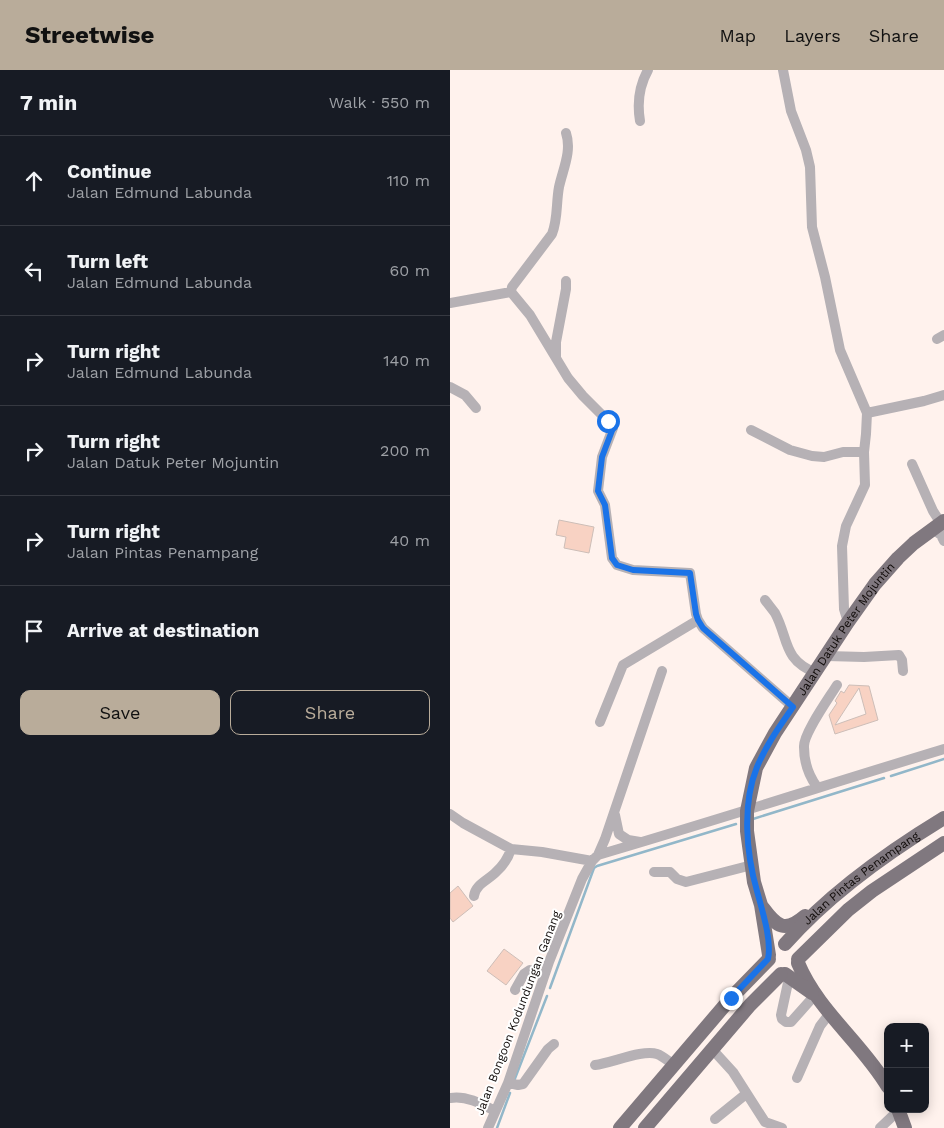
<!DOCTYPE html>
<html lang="en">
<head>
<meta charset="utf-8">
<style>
  :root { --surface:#171b24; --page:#242831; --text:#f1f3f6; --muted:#9ea1a6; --line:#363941; --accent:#b9ac9a }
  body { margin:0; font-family:"Work Sans",sans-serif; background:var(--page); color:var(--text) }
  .controls { position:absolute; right:15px; bottom:15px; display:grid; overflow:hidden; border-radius:10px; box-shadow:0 2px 12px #0003 }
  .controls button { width:45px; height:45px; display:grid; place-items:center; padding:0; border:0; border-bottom:1px solid var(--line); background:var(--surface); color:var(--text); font:25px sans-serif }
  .stop { position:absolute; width:15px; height:15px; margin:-11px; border:4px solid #1a73e8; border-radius:50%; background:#fff }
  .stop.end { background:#1a73e8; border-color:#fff; box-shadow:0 1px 5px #0008 }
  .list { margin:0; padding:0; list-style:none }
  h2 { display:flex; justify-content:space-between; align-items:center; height:65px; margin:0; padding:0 20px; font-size:21px }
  h2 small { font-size:16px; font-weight:400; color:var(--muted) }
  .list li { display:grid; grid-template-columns:32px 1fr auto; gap:15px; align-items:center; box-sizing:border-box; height:90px; padding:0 20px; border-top:1px solid var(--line) }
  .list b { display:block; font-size:19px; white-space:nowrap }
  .list p { margin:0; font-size:16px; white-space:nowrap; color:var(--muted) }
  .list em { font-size:16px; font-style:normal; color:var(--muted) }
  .actions { display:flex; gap:10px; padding:15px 20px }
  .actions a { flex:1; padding:11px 0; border:1px solid var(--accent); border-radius:10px; text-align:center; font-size:18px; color:var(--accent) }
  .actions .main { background:var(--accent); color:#111 }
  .icon { flex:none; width:28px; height:28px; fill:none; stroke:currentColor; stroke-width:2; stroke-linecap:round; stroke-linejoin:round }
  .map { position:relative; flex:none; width:494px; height:1058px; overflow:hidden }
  header { display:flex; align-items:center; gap:30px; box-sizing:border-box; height:70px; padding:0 25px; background:var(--accent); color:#111 }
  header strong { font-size:24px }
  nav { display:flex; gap:28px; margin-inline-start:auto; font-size:18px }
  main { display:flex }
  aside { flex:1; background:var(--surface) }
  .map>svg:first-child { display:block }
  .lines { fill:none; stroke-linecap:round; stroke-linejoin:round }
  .stream { stroke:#92b7c9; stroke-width:2.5 }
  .building { fill:#f8d2c3; stroke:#cdbeb8; fill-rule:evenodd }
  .minor { stroke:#b6b1b5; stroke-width:10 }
  .major { stroke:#80787f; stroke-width:14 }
  .route { stroke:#1a73e8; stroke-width:6 }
  .labels { text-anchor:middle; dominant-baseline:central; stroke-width:4; stroke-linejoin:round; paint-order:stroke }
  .street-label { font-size:12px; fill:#100b09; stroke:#fff }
</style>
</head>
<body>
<header>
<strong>Streetwise</strong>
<nav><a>Map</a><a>Layers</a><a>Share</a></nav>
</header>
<main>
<aside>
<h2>7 min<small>Walk · 550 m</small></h2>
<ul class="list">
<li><svg class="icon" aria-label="ahead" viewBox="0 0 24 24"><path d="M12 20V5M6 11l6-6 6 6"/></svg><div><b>Continue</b><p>Jalan Edmund Labunda</p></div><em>110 m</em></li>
<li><svg class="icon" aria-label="left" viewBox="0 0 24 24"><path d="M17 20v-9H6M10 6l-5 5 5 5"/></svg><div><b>Turn left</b><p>Jalan Edmund Labunda</p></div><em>60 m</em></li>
<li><svg class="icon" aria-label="right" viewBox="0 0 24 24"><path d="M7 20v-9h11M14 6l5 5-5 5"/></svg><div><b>Turn right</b><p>Jalan Edmund Labunda</p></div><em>140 m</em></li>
<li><svg class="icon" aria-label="right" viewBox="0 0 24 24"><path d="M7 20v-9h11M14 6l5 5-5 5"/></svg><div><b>Turn right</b><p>Jalan Datuk Peter Mojuntin</p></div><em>200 m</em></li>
<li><svg class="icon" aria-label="right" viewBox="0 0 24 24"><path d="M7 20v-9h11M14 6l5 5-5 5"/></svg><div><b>Turn right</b><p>Jalan Pintas Penampang</p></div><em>40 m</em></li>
<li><svg class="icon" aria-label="arrive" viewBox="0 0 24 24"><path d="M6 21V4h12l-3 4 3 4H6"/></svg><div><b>Arrive at destination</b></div></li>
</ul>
<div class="actions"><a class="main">Save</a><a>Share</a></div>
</aside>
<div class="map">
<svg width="494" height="1058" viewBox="0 0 494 1058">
  <rect width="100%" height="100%" fill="#fff2ed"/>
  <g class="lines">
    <path class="stream" d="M441 706 494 689
      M303 749 434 708
      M100 918 144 798 147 796 286 754
      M64 1011 97 926
      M47 1058 60 1023"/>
  </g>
  <path class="building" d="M109 450 144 457 139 483 114 478 116 467 106 465Z
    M399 615 419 616 428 650 385 664 379 645 387 633 385 631 391 621 394 623ZM409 618 416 644 385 655Z
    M8 816 23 836 3 852 0 848V823Z
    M54 879 73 893 56 915 37 901Z"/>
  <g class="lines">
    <path class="minor" d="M333 0 341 41 356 80 360 97 362 157 375 207 390 280 417 343 416 364 414 382 415 415 396 456 392 476 394 539 398 552
      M190 51C187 33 189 16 198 0
      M61 222 80 245 118 308 133 326 158 351 163 358 152 387 148 421 155 435 162 488 167 495 183 500 240 503 246 544 248 550 253 558 343 637
      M61 222 62 217 102 164C108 149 106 133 109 117 113 99 122 81 116 63
      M0 233 61 222
      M487 269 494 265
      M106 287V272L116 219V211
      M0 317 15 325 26 338
      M417 343 474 331 494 325
      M301 360 340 380 362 386 374 387 393 382H414
      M462 394 483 441 494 458
      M483 459 491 465 494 471
      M315 530C318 534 322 539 325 543 339 569 332 589 366 603
      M377 586 414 587 449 585 452 590 453 601
      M150 652 173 595 248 550
      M367 717C359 706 354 692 354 677 353 664 379 628 387 615
      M0 744 13 753 61 779
      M165 745 169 764 178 770 190 772
      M148 785 155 769 212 601
      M204 802H220L227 809 236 812 302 795
      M24 826C25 815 38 810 45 803 53 796 58 789 61 779L92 782 142 791
      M339 908 331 945 332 949 336 952H341L365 925
      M65 920 74 904 80 900 94 906
      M262 979 283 1002 315 1052 332 1058
      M145 995C162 993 193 979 207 984 213 986 218 991 224 995
      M347 1008 370 956 380 943
      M58 1013 68 1015 73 1014 98 979 104 974
      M0 1028C16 1025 32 1034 45 1041
      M265 1049 296 1024
      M38 1058 58 1013 99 892 132 809 142 791 148 785C264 751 379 714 494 679
      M430 1058 449 1040"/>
    <g class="major">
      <path d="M313 838C327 857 335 863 355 846"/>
      <path id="s1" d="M335 874C378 825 438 782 494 748"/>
      <path id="s2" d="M319 885 311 835 304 812 297 761V741L306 698 325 663 398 552 425 514 448 488 464 473 494 451"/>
      <path d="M348 889 398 840 422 821 494 773"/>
      <path d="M348 893C368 941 412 973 438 1017"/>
      <path d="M335 904 362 923"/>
      <path d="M448 1039 455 1058"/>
      <path d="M170 1058 281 928 319 889"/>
      <path d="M195 1058 300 935 331 904"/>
    </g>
  </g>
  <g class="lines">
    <path class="route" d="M158 351 163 358 152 387 148 421 155 435 162 488 167 495 183 500 240 503 246 544 248 550 253 558 343 637C330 656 316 675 307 697 292 734 296 783 307 821 312 840 322 870 318 889L281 928"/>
  </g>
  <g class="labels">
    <g class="street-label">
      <text stroke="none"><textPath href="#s2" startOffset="356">Jalan Datuk Peter Mojuntin</textPath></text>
      <text stroke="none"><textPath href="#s1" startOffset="101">Jalan Pintas Penampang</textPath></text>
      <text transform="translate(68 943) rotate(-69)">Jalan Bongoon Kodundungan Ganang</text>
    </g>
  </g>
</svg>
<div class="controls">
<button>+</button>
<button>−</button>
</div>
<div class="stop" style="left:158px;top:351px"></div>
<div class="stop end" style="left:281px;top:928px"></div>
</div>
</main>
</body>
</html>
